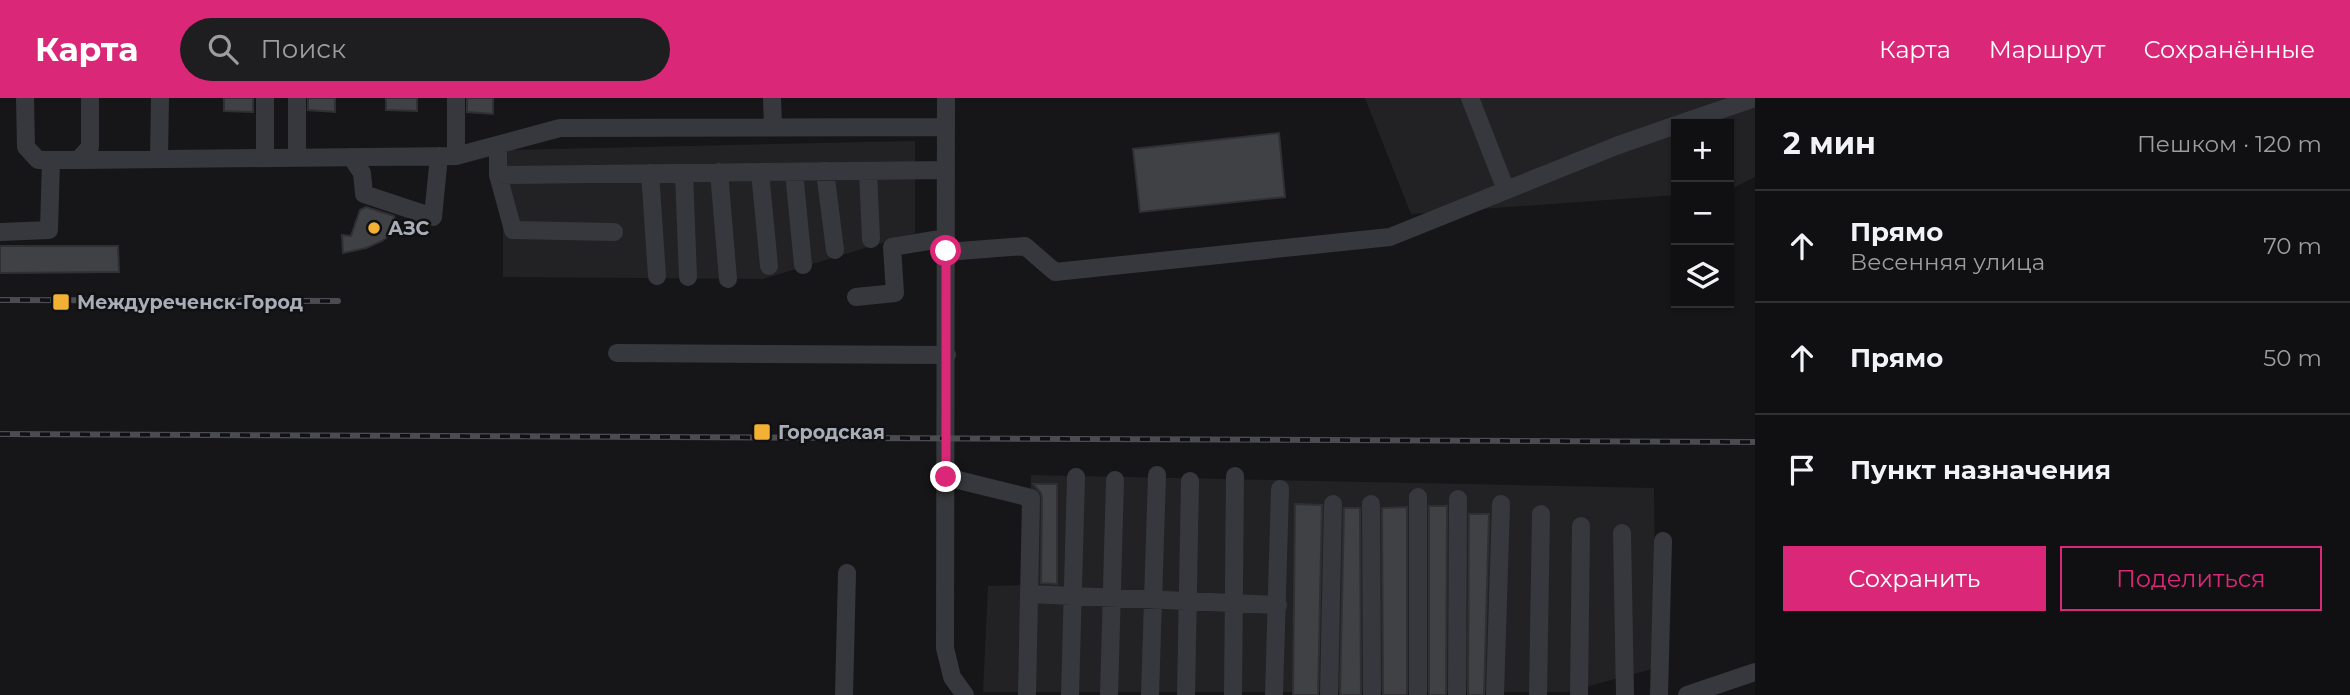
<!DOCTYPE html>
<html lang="ru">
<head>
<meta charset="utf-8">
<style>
  :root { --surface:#101012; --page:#1e1e20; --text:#f1f3f6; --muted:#9c9d9f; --line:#303032; --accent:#db2777 }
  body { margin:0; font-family:Montserrat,sans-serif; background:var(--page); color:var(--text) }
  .controls { position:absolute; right:21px; top:21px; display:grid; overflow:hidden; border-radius:0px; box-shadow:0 2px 5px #0004 }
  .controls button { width:63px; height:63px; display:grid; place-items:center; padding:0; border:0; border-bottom:2px solid var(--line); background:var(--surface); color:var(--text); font:35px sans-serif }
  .stop { position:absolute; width:21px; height:21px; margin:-16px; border:5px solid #db2777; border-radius:50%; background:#fff }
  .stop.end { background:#db2777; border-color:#fff; box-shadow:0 2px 7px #0008 }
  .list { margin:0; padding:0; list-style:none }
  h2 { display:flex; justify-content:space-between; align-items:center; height:91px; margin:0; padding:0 28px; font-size:30px }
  h2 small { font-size:23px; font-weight:400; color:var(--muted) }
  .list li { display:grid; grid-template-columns:46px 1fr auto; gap:21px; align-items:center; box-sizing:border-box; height:112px; padding:0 28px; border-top:2px solid var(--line) }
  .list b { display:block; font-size:26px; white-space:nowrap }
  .list p { margin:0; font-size:23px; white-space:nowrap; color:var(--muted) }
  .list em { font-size:23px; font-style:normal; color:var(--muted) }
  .actions { display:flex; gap:14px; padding:21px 28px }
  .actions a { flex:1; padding:16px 0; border:2px solid var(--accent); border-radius:0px; text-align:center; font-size:24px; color:var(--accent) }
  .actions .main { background:var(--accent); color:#fff }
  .icon { flex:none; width:38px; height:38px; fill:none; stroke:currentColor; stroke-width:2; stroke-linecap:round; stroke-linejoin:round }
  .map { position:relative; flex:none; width:1755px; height:597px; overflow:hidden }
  header { display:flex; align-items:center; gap:42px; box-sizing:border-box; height:98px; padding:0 35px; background:var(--accent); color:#fff }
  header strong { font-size:33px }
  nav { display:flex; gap:38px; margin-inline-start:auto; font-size:24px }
  .search { width:490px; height:63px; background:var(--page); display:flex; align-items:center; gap:18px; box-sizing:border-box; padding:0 24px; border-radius:38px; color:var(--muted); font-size:26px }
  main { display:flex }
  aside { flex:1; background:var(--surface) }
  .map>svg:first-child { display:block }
  .built { fill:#222225 }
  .building { fill:#404145; stroke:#303034; stroke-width:2 }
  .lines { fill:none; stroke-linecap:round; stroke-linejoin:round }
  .minor { stroke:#37383d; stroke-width:18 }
  .rail-casing { stroke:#4a4c52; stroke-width:6 }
  .rail { stroke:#111113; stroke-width:3.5; stroke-dasharray:10; stroke-linecap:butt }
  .route { stroke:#db2777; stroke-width:9 }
  .poi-dot { fill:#f2b134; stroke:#111113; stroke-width:2.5 }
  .labels { text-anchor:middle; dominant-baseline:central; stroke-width:5; stroke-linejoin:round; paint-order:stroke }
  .poi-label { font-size:19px; font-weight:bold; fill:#a8adb8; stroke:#111113; text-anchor:start }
</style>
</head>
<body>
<header>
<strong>Карта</strong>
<div class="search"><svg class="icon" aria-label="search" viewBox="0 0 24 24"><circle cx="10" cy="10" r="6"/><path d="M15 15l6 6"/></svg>Поиск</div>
<nav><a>Карта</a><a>Маршрут</a><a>Сохранённые</a></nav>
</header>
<main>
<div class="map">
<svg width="1755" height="597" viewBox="0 0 1755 597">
  <rect width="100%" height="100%" fill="#161618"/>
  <path class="built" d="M1365 0H1755V79L1729 92V26H1676V97L1411 116Z
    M915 43V135L763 181 503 179V52Z
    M1031 377 1654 390 1656 570 1567 594H983L988 488 1028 487Z"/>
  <path class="building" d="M224 0H253V14L224 13Z
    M308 0H335V14L308 12Z
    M386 0H417V13L386 12Z
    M467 0H493V16L467 14Z
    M1279 35 1285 99 1140 114 1133 51Z
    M366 109 394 118 396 125 393 135 382 143 366 150 343 155 342 137 351 138 360 112Z
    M0 148H118L119 174 0 175Z
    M1033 386H1057V486L1041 485 1042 400 1041 395Z
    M1295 406 1322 407 1318 597H1293Z
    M1429 408H1447L1446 597H1429Z
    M1407 409V597H1383L1382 410Z
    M1344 410H1360L1361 597H1340Z
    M1469 416H1489L1484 597H1468Z"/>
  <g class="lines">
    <path class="minor" d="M25 0 26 49 38 62H78L90 49V0
      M265 0V60
      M297 0V59
      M772 0 773 29
      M946 0 945 550 952 579 965 597
      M1470 0 1506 92
      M1679 26 1755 0
      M498 47V77L513 132 614 134
      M456 58V0
      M351 59 362 75 364 96 433 119 439 58
      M159 61 160 0
      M78 62 456 58 560 30 946 29
      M825 73 835 152
      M868 73 871 141
      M719 74 728 181
      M760 74 769 168
      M794 74 803 167
      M650 75 657 178
      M684 75 688 179
      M498 77 946 72
      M0 134 49 132 51 62
      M946 154 1025 148 1055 174 1390 139 1616 48 1676 27
      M856 199 895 195 892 149 946 140
      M617 255 947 257
      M946 379 1031 400 1027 597
      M1418 399V597
      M1371 406 1372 597
      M1622 435 1625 597
      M1029 496 1278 507
      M844 597 847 475
      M1070 597 1076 379
      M1109 597 1115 382
      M1150 597 1157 377
      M1186 597 1190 383
      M1233 597 1235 378
      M1274 597 1280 391
      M1329 597 1333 406
      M1457 597 1458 401
      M1495 597 1501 406
      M1538 597 1541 416
      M1579 597 1581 428
      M1659 597 1663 443
      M1687 597 1755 574"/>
    <g class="rail-casing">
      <path id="rail" d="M0 202 338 203
        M0 336 1755 344"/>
    </g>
    <use href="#rail" class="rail"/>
  </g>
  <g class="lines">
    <path class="route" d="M946 379V153"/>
  </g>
  <g class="poi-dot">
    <circle cx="374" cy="130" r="7"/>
    <rect x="52" y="195" width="18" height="18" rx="3.5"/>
    <rect x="753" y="325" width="18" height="18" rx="3.5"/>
  </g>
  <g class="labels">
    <g class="poi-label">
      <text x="388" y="130">АЗС</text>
      <text x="77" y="204">Междуреченск-Город</text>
      <text x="778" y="334">Городская</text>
    </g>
  </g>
</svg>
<div class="controls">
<button>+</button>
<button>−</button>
<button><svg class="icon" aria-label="layers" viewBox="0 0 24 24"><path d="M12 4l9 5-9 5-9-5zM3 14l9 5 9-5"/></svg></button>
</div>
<div class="stop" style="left:946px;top:153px"></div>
<div class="stop end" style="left:946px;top:379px"></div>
</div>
<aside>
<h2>2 мин<small>Пешком · 120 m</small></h2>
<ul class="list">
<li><svg class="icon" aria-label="ahead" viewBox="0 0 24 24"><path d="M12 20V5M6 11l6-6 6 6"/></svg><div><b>Прямо</b><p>Весенняя улица</p></div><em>70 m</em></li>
<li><svg class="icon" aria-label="ahead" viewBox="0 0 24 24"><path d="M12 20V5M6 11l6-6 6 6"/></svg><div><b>Прямо</b></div><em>50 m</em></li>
<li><svg class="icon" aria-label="arrive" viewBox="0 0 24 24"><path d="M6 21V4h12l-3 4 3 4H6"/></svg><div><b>Пункт назначения</b></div></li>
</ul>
<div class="actions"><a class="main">Сохранить</a><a>Поделиться</a></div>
</aside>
</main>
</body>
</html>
